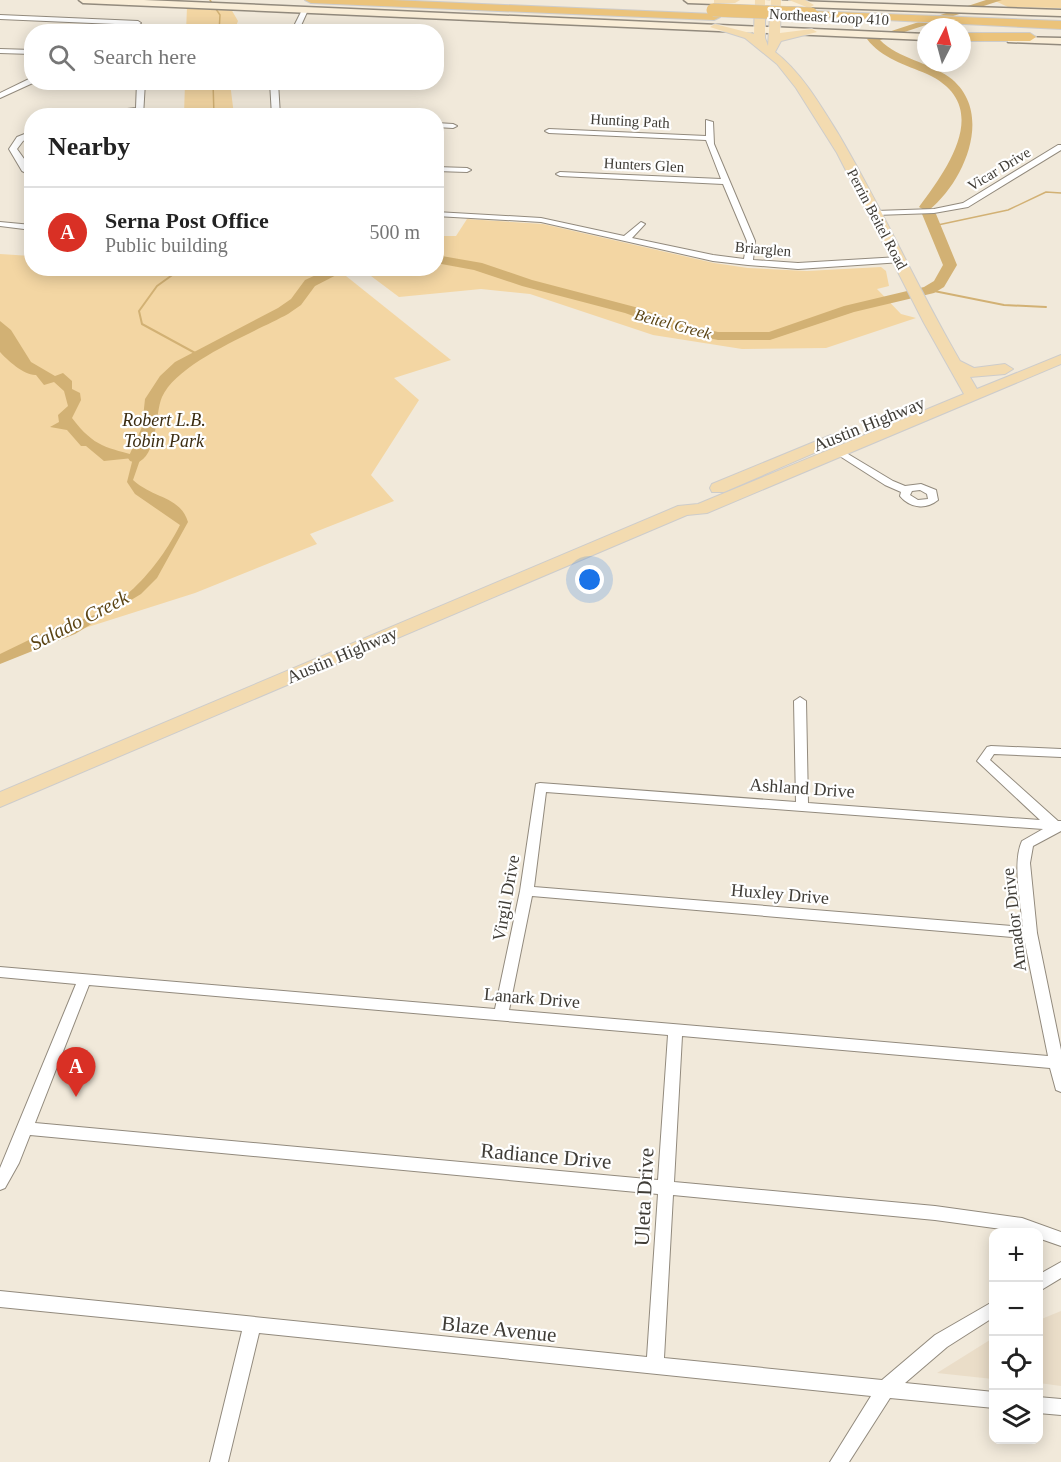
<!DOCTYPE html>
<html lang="en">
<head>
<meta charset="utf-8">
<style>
  :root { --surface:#fff; --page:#f2f2f2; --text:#222; --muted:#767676; --line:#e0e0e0; --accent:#d93025 }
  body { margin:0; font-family:"Times New Roman",serif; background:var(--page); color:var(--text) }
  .controls { position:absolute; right:18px; bottom:18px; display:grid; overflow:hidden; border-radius:12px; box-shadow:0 3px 15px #0003 }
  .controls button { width:54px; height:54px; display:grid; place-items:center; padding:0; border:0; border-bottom:2px solid var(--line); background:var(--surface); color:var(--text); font:30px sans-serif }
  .compass { position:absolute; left:917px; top:18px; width:54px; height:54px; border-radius:50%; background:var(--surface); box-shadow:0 3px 15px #0003; rotate:6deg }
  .you { position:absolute; left:590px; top:580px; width:21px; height:21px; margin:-15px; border:4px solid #fff; border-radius:50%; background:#1a73e8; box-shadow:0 0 0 9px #1a73e833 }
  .badge { display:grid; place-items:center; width:39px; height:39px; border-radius:50%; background:var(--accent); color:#fff; font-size:20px; font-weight:700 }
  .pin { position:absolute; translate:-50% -50px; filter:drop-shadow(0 2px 3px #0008) }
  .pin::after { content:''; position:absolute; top:32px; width:21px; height:18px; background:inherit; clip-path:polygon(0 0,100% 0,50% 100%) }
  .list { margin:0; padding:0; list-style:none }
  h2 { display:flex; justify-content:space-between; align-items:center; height:78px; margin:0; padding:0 24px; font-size:26px }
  h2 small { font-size:20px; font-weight:400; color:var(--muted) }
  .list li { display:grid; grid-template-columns:39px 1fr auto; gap:18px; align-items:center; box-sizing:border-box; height:90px; padding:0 24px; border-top:2px solid var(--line) }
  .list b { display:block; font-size:22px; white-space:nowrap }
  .list p { margin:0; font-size:20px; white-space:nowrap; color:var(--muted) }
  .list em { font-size:20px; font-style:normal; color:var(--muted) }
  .icon { flex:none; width:33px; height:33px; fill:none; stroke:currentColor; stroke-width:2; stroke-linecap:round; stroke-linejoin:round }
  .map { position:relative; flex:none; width:1061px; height:1462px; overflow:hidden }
  .search { position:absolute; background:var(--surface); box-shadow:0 3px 15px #0003; left:24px; top:24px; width:420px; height:66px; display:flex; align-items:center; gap:15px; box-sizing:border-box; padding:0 21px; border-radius:24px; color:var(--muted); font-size:22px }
  .panel { position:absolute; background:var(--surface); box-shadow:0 3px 15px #0003; left:24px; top:108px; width:420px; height:168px; border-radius:24px }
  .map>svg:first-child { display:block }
  .built { fill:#eaddc8 }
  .green { fill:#f3d6a3 }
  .water { fill:#d2b174 }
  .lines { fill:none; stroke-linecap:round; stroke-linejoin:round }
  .stream-far1 { stroke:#d2b174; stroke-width:1.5 }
  .stream { stroke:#d2b174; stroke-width:2 }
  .river { fill:#d2b174; fill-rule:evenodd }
  .street-casing { stroke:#928a7d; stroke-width:2 }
  .secondary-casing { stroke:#928a7d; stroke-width:3 }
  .primary-casing { stroke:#cdcccb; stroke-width:2 }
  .highway-casing { stroke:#cdcccb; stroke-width:2 }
  .street { fill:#fff; fill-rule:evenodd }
  .secondary { fill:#f9edd7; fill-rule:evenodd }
  .primary { fill:#f3dbb0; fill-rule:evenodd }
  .highway { fill:#ebc37b; fill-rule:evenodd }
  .highway-bridge-casing { stroke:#cdcccb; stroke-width:14; stroke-linecap:butt }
  .highway-bridge { stroke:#ebc37b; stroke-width:13 }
  .labels { text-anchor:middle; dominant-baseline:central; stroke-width:4.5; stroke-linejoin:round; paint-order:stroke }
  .far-street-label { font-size:15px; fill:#3f3c36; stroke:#fff }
  .far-water-label { font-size:16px; font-style:italic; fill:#5b4414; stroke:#fff }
  .park-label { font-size:18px; font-style:italic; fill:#3c2d12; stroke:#fff }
  .street-label { font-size:18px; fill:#3f3c36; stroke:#fff }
  .water-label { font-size:20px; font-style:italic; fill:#5b4414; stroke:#fff }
  .near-street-label { font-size:21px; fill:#3f3c36; stroke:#fff }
</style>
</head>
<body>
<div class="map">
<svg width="1061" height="1462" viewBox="0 0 1061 1462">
  <rect width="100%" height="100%" fill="#f1e9da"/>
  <path class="built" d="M1061 1311V1386L1039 1383V1320Z
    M993 1338V1379L937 1373Z"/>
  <path class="green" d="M993 0H1061V8L1008 7Z
    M187 7 231 9 238 21 234 31 186 32Z
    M185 83H230L234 115H184Z
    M467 219 543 224 714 263 748 268 807 271 881 267 886 271 889 286 877 289 901 314 916 318 826 348 742 349 653 335 530 294 481 289 399 297 367 273 341 272 451 360 394 378 419 400 371 475 394 501 310 534 317 544 195 593 0 655V254L31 256 32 268H436L437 236H456Z"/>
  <path class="water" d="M0 321 11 330 31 362 55 376 63 373 72 381V389L80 393 81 400 72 418C95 448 106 447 141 457L133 480C154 499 180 496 188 522L157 578 141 594 75 634 0 664V654L66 622C116 619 159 567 180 525L135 494 127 482 133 458 104 461 86 446H81L67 430 50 427 59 422 58 415 68 406 64 391 54 382 44 385 36 375C25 376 7 360 0 352Z"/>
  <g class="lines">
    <path class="stream-far1" d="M210 0 220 15 219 32
      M213 82 214 116
      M933 226 1008 210 1046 192 1061 193"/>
    <path class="stream" d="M182 268 157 286 139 311 142 324 197 354
      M929 290 1004 305 1046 307"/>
    <path class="river" d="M986 0H1002L880 40C899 59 928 62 949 77 995 111 965 181 929 210L936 214 957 265 944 287 934 293 854 312 770 340H718L678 332 625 313 522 286 474 270 436 263V255L482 263 532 280 635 307 687 325 718 332H769L844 306 924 287 934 281 943 265 922 214 926 211 919 207C948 168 994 105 927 74 906 65 881 58 867 39Z
      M331 268H350L315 286 301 305 288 314C253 333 178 362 162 397 155 412 158 457 136 463L130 461 128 458 142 427 145 399 160 376 175 362 278 308 291 299 305 280Z"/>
    <g class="street-casing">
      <path id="street" d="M305 8 308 10 298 32H291L302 10Z
        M0 15 138 21 141 23 138 25 0 19Z
        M0 49 32 50V54L0 53Z
        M29 79H32V82H35L0 98V93Z
        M137 82H145L143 116H135L136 113 66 116 136 108Z
        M270 82H278L280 116H272Z
        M706 120 713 122 714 144 755 241 753 260 798 263 899 257 903 260 902 262 798 269 748 265 713 261 541 222 436 216V212L541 218 624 236 641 222 645 224 632 238 713 255 744 259 747 241 723 184 560 176 556 174 560 172 721 179 706 140 549 133 545 131 549 129 706 136Z
        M436 123 453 124 457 126 453 128 436 127Z
        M32 131V136L23 141 17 149 32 170V176L22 171 9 149 17 137Z
        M1058 145H1061V150L968 207 934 213 876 215 872 213 876 211 934 209 963 203Z
        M436 167 467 168 471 170 467 172 436 171Z
        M0 222 32 225V230L0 226Z
        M838 448 893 481 905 486 921 484 936 490 938 500C926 510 910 508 900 496L901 492 885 485 835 453 833 451ZM920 490 927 494 928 499 918 500 910 495 912 491Z
        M800 697 806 701 808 803 1040 820 977 761 987 747 991 746 1061 749V757L994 754 990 760 1058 821H1061V831L1033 846 1030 863 1037 933 1061 1050V1092L1056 1090 1050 1068 682 1036 674 1182 935 1206 1022 1218 1061 1232V1246L1038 1238V1232H1023L935 1220 673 1195 664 1358 882 1380 935 1335 994 1301V1317L947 1347 905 1383 994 1392V1408L890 1398 849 1462H830L871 1396 259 1333 228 1462H210L242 1331 0 1307V1291L647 1357 658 1194 30 1135 19 1163 5 1188 0 1190V1168L76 984 0 977V967L495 1009 520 891 536 784 540 783 796 802 794 701ZM546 792 1043 829 1022 841C1012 863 1021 903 1023 927L534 887ZM532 896 1024 938 1048 1056 509 1010ZM89 985 668 1035 658 1180 35 1123Z
        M1061 1262V1278L1038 1292V1275Z
        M1038 1397 1061 1399V1415L1038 1413Z"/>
    </g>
    <g class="secondary-casing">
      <path id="secondary" d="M79 0H144L926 34V40L83 3Z
        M684 0H765L1061 10V16L688 3Z
        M1011 37 1061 38V44L1008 42V38Z"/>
    </g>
    <g class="primary-casing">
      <path id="primary" d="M714 0H740L735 3 714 4Z
        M755 0H765V38L768 46 771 0H781L780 33 812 29 817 32 781 41 775 52C802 73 821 106 839 135 882 208 917 287 960 361L974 368 1005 364 1013 369 1005 374 970 377 977 389 1061 355V364L707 513 687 515 0 807V792L678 506 698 504 964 394 924 323 837 153 796 88 777 64 745 38 710 27 715 24 754 34Z
        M789 0H805L814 5 809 8Z
        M831 435 837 437 839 440 837 443 724 492H712L710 488 712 484Z"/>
    </g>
    <g class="highway-casing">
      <path id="highway" d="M305 0H392L714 14 720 17 714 20 311 3Z
        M811 11 1061 21V29L807 16 805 14Z
        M962 33H1030L1036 37 1030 41H962Z"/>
    </g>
    <use href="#street" class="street"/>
    <use href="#secondary" class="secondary"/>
    <use href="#primary" class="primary"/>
    <use href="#highway" class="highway"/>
    <g class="highway-bridge-casing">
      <path id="highway-bridge" d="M713 10 811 14"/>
    </g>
    <use href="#highway-bridge" class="highway-bridge"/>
  </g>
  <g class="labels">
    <g class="far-street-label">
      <text transform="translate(829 17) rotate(3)">Northeast Loop 410</text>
      <text transform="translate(630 121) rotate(3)">Hunting Path</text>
      <text transform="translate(644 165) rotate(3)">Hunters Glen</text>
      <text transform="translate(999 169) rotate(-31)">Vicar Drive</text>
      <text transform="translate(877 219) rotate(62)">Perrin Beitel Road</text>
      <text transform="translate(763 249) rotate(5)">Briarglen</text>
    </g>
    <g class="far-water-label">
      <text transform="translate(673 324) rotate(15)">Beitel Creek</text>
    </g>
    <g class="park-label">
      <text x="164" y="420">Robert L.B.<tspan x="164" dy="21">Tobin Park</tspan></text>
    </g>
    <g class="street-label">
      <text transform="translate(869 424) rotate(-22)">Austin Highway</text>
      <text transform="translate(342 655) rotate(-23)">Austin Highway</text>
      <text transform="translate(802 788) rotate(4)">Ashland Drive</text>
      <text transform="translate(780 894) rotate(5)">Huxley Drive</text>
      <text transform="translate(506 898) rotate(-80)">Virgil Drive</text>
      <text transform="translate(1014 920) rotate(-97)">Amador Drive</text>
      <text transform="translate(532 998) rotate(5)">Lanark Drive</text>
    </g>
    <g class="water-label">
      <text transform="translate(79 620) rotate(-27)">Salado Creek</text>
    </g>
    <g class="near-street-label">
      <text transform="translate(546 1156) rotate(5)">Radiance Drive</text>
      <text transform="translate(644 1197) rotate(-87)">Uleta Drive</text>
      <text transform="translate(499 1329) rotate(6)">Blaze Avenue</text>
    </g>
  </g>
</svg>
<div class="controls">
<button>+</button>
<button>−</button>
<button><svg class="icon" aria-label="locate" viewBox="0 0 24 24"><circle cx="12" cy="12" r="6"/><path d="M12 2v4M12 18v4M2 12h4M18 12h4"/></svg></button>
<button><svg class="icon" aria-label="layers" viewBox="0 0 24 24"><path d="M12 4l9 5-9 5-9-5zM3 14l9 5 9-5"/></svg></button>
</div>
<svg class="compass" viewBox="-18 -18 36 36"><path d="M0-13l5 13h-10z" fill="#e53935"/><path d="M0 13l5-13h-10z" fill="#767676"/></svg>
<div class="you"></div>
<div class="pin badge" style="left:76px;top:1097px">A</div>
<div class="search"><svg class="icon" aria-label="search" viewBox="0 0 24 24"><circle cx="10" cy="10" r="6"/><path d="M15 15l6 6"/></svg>Search here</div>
<section class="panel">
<h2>Nearby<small></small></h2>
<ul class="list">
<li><span class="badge">A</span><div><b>Serna Post Office</b><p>Public building</p></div><em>500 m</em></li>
</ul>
</section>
</div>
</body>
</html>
